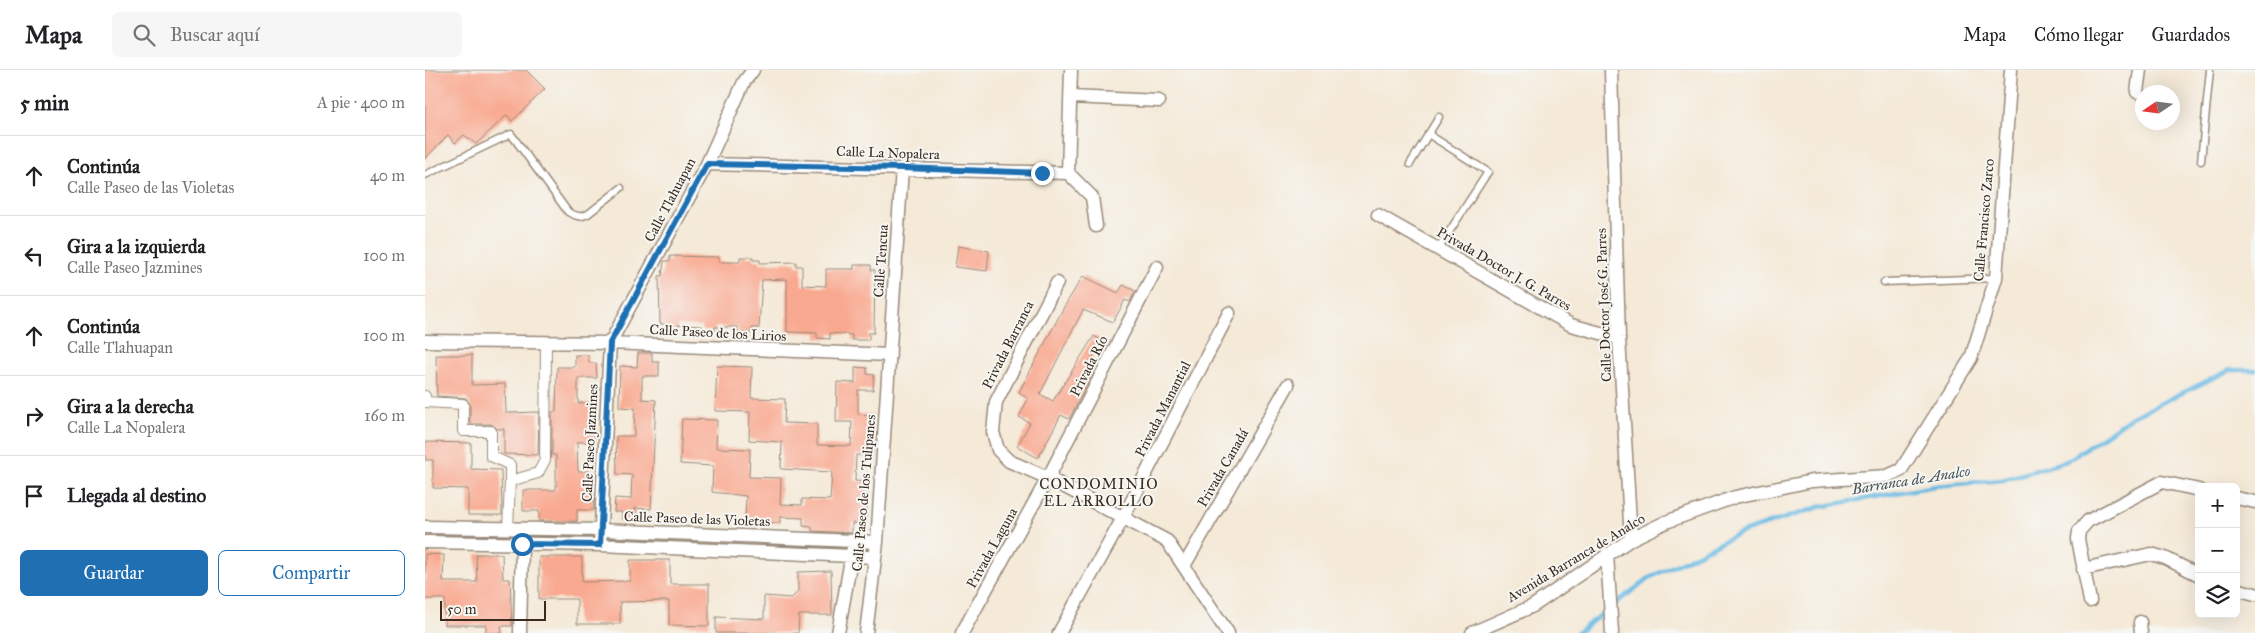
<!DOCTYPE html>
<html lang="es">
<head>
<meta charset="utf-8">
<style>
  :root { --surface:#fff; --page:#f6f6f6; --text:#202124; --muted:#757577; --line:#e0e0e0; --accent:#1f6fb2 }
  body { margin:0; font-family:"IM FELL Great Primer",serif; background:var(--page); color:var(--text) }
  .controls { position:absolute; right:15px; bottom:15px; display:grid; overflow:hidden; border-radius:8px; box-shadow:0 5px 20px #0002 }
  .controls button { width:45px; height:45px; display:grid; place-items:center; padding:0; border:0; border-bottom:1px solid var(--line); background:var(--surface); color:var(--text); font:25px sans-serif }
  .compass { position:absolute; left:1710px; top:15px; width:45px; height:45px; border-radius:50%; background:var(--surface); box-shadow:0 5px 20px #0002; rotate:257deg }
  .scale { position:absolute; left:15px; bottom:12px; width:106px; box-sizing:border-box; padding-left:5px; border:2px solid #3b2a1e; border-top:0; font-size:14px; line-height:18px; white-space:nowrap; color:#3b2a1e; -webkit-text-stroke:4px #f6f6f2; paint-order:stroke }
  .stop { position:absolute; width:15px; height:15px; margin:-11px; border:4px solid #1f6fb2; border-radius:50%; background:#fff }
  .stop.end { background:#1f6fb2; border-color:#fff; box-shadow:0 1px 5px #0008 }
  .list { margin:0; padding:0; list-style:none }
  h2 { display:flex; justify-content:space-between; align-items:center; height:65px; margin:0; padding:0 20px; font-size:21px }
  h2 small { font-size:16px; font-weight:400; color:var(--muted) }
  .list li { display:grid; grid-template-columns:32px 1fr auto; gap:15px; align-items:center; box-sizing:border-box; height:80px; padding:0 20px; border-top:1px solid var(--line) }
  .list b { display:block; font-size:19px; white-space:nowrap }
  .list p { margin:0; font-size:16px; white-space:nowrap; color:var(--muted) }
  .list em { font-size:16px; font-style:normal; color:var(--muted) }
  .actions { display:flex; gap:10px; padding:15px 20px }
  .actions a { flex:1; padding:11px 0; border:1px solid var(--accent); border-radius:8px; text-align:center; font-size:18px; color:var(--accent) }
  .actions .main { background:var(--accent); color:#fff }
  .icon { flex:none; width:28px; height:28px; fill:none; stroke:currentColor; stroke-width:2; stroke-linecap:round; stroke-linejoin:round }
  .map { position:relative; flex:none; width:1830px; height:563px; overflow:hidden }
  header { display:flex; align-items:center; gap:30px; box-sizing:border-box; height:70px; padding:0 25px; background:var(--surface); border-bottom:1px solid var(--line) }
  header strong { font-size:24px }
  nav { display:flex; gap:28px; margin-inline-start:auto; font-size:18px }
  .search { width:350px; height:45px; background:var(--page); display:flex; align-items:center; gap:12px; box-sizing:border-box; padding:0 18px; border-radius:8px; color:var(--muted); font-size:19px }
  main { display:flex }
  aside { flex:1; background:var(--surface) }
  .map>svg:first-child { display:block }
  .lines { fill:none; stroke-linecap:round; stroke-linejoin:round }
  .stream { stroke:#67b9e3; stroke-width:4.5 }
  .building { fill:#f9a990 }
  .service-casing { stroke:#988a7a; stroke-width:9 }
  .pedestrian-casing { stroke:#988a7a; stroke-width:12 }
  .minor-casing { stroke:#988a7a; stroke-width:15 }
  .service { stroke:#fff; stroke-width:6 }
  .pedestrian { stroke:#fff; stroke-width:10 }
  .minor { stroke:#fff; stroke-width:12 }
  .route { stroke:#1f6fb2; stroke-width:6 }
  .labels { text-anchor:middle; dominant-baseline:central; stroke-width:4; stroke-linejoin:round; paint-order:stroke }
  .street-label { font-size:14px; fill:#3b2a1e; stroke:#f6f6f2 }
  .water-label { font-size:15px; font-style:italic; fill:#485559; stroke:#f6f6f2 }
  .neighbourhood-label { font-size:15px; letter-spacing:1px; fill:#3b2a1e; stroke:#f6f6f2 }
</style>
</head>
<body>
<header>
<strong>Mapa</strong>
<div class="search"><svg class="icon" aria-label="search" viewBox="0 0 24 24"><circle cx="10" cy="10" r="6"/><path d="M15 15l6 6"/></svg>Buscar aquí</div>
<nav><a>Mapa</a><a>Cómo llegar</a><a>Guardados</a></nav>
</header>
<main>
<aside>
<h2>5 min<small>A pie · 400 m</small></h2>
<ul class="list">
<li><svg class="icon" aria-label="ahead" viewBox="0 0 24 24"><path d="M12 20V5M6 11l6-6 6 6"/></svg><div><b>Continúa</b><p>Calle Paseo de las Violetas</p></div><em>40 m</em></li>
<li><svg class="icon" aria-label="left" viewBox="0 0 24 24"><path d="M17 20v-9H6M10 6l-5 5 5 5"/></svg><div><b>Gira a la izquierda</b><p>Calle Paseo Jazmines</p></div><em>100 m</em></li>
<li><svg class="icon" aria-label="ahead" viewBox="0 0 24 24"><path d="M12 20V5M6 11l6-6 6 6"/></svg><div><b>Continúa</b><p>Calle Tlahuapan</p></div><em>100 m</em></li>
<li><svg class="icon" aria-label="right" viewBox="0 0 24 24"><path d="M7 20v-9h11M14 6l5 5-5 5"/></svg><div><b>Gira a la derecha</b><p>Calle La Nopalera</p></div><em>160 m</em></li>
<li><svg class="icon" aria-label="arrive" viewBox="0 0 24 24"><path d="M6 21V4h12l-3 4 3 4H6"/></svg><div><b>Llegada al destino</b></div></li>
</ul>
<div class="actions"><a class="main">Guardar</a><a>Compartir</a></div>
</aside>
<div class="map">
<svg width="1830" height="563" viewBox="0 0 1830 563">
  <rect width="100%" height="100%" fill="#f6f6f2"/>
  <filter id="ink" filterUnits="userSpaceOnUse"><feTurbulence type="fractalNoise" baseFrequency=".02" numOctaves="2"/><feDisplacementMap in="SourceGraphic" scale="10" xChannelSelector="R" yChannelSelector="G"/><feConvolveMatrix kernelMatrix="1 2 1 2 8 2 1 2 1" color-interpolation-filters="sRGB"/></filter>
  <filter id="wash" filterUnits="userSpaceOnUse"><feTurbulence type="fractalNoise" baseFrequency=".0096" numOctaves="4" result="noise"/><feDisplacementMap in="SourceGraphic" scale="20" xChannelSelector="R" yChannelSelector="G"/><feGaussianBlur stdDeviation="1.12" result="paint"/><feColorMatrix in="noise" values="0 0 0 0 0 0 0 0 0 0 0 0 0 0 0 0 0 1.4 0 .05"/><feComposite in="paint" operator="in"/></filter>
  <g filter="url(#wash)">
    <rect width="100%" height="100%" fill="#f5e9d7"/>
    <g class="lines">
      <path class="stream" d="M1152 563 1224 508 1315 463 1394 437 1510 416 1577 410 1642 391 1707 347 1805 300H1830"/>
    </g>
    <g id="blocks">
      <path class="building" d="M0 0H101L120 19 87 51 82 45 51 74 39 65 30 73 23 65 0 89Z
        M533 176 564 181 562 201 530 197Z
        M245 186 294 187V192H315V187H328V190H335V193L371 192V196H377V215L401 216V199H429V195H446V200H450L449 263H444V270H427V265L405 263V269L392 268V263L362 262V209L337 210 334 258H327L326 263H313V257H290V261H278L277 256 253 255V260H240V254H235L234 206H237L239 191H245Z
        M658 206 693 223 698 215 710 221 705 232 700 230 688 252 658 240 615 324 628 331 669 266 676 270 662 298 668 303 644 349 636 345 613 388 592 376 605 353 594 347 603 329 594 322 639 237Z
        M213 283H227V292H234V306H217V329L231 330 226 439 210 438V450L196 449 197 442H189L190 428 206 429 207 405 192 404 191 366H209L210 338 194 337 195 296 212 297Z
        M11 285H47V315L80 314 81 343 114 342 113 385 79 384V359H72L66 354H45V334L41 328 12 326Z
        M150 285H163L164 293H171L172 308H153V333H169V372H152L153 401H168L169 440H152V451H114V441H98V420H131V385H127V342H131L132 297H150Z
        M292 296 327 297 326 328 360 329 359 353 392 354V375L426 376 427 352H411L412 312 430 313V297L442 298V304L449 305 448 320H433V344L448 345 447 385H431L430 411 444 412 441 454 427 453V463L387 461V457L378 456V448L355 447V453L320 452 321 426 287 422 288 396 255 394 257 349 292 350 291 378 325 379 324 407 356 408 355 434 377 435V429L405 430 407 402 356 399 357 372 324 370 325 342 290 341Z
        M0 372 46 373V399L76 400 77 445H43V419L8 418V390H0Z
        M0 484 19 485 18 512H52L51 484H77L78 509H85L87 556H76L77 563H61V555H20V529H0Z
        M114 487H157V512L205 511V490H245V514H284V556L244 555V531L195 532V554H152V529H114Z
        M406 501 407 545H374L373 563H291V547L339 549V526L367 528 373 521V502Z"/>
    </g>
  </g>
  <g filter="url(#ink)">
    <use href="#blocks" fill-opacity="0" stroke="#988a7a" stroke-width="1"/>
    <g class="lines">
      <g class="service-casing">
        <path id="service" d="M1003 64 1063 102 1013 179
          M1776 91 1785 0
          M985 94 1014 47
          M0 105 86 64 143 142C151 146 155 148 163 144L196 118
          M1459 212 1571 208"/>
      </g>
      <g class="pedestrian-casing">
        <path id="pedestrian" d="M0 326V332L38 334V361H66V386L85 395V411
          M83 459 85 411 113 403 120 390 121 272"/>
      </g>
      <g class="minor-casing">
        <path id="minor" d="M1186 0 1194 268 1206 469
          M1712 22 1715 0
          M646 27 734 31
          M282 94 643 103
          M643 103 646 0
          M643 103 667 127 671 156
          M953 145 1146 255 1194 268
          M632 213 571 332 568 362 573 380 584 391 623 408 742 471 803 563
          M0 271 185 273 465 285
          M1811 428 1830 432
          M0 457 176 460 452 472
          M0 472 175 475 450 487
          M175 475 185 273 282 94 319 12 328 0
          M1182 484 1187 563
          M759 496 863 315
          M1658 499 1726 484 1740 488 1774 505
          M1811 519 1830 524
          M1665 531 1653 469 1654 461 1663 451 1737 412 1774 420
          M1715 552 1716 563
          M95 563 97 474
          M413 563 428 478
          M441 563 452 472 477 98
          M537 563 623 408 732 197
          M634 563 698 448 804 243
          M1047 563 1108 536 1206 469 1241 452 1310 427 1387 411 1462 406 1476 400 1546 288 1571 208 1586 0"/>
      </g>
      <use href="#service" class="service"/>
      <use href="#pedestrian" class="pedestrian"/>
      <use href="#minor" class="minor"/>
    </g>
  </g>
  <g class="lines" filter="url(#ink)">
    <path class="route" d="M97 474 175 475 185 273 282 94 477 98 617 103"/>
  </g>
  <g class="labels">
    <g class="street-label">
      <text transform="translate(463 83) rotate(2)">Calle La Nopalera</text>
      <text transform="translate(245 130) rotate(-62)">Calle Tlahuapan</text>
      <text transform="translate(1559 150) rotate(-85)">Calle Francisco Zarco</text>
      <text transform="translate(456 191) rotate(-86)">Calle Tencua</text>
      <text transform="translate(1079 199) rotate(30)">Privada Doctor J. G. Parres</text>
      <text transform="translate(1179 235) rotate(-92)">Calle Doctor José G. Parres</text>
      <text transform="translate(293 263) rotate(3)">Calle Paseo de los Lirios</text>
      <text transform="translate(583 275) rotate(-63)">Privada Barranca</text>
      <text transform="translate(664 296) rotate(-63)">Privada Río</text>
      <text transform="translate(738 339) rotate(-63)">Privada Manantial</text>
      <text transform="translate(165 373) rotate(-87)">Calle Paseo Jazmines</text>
      <text transform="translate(798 398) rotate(-60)">Privada Canadá</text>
      <text transform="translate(439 423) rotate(-85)">Calle Paseo de los Tulipanes</text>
      <text transform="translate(272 449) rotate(2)">Calle Paseo de las Violetas</text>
      <text transform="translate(567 478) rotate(-61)">Privada Laguna</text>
      <text transform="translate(1151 488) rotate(-31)">Avenida Barranca de Analco</text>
    </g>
    <g class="water-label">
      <text transform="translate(1486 410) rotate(-9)">Barranca de Analco</text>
    </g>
    <g class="neighbourhood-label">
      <text x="674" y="414">CONDOMINIO<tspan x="674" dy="17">EL ARROLLO</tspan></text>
    </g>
  </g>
</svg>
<div class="controls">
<button>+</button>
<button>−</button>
<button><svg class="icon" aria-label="layers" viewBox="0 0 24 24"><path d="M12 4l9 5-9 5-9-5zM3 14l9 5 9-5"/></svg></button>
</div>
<svg class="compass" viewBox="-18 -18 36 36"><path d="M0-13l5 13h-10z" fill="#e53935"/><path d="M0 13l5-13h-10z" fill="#757577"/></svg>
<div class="scale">50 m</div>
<div class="stop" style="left:97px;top:474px"></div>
<div class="stop end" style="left:617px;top:103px"></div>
</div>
</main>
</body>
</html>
